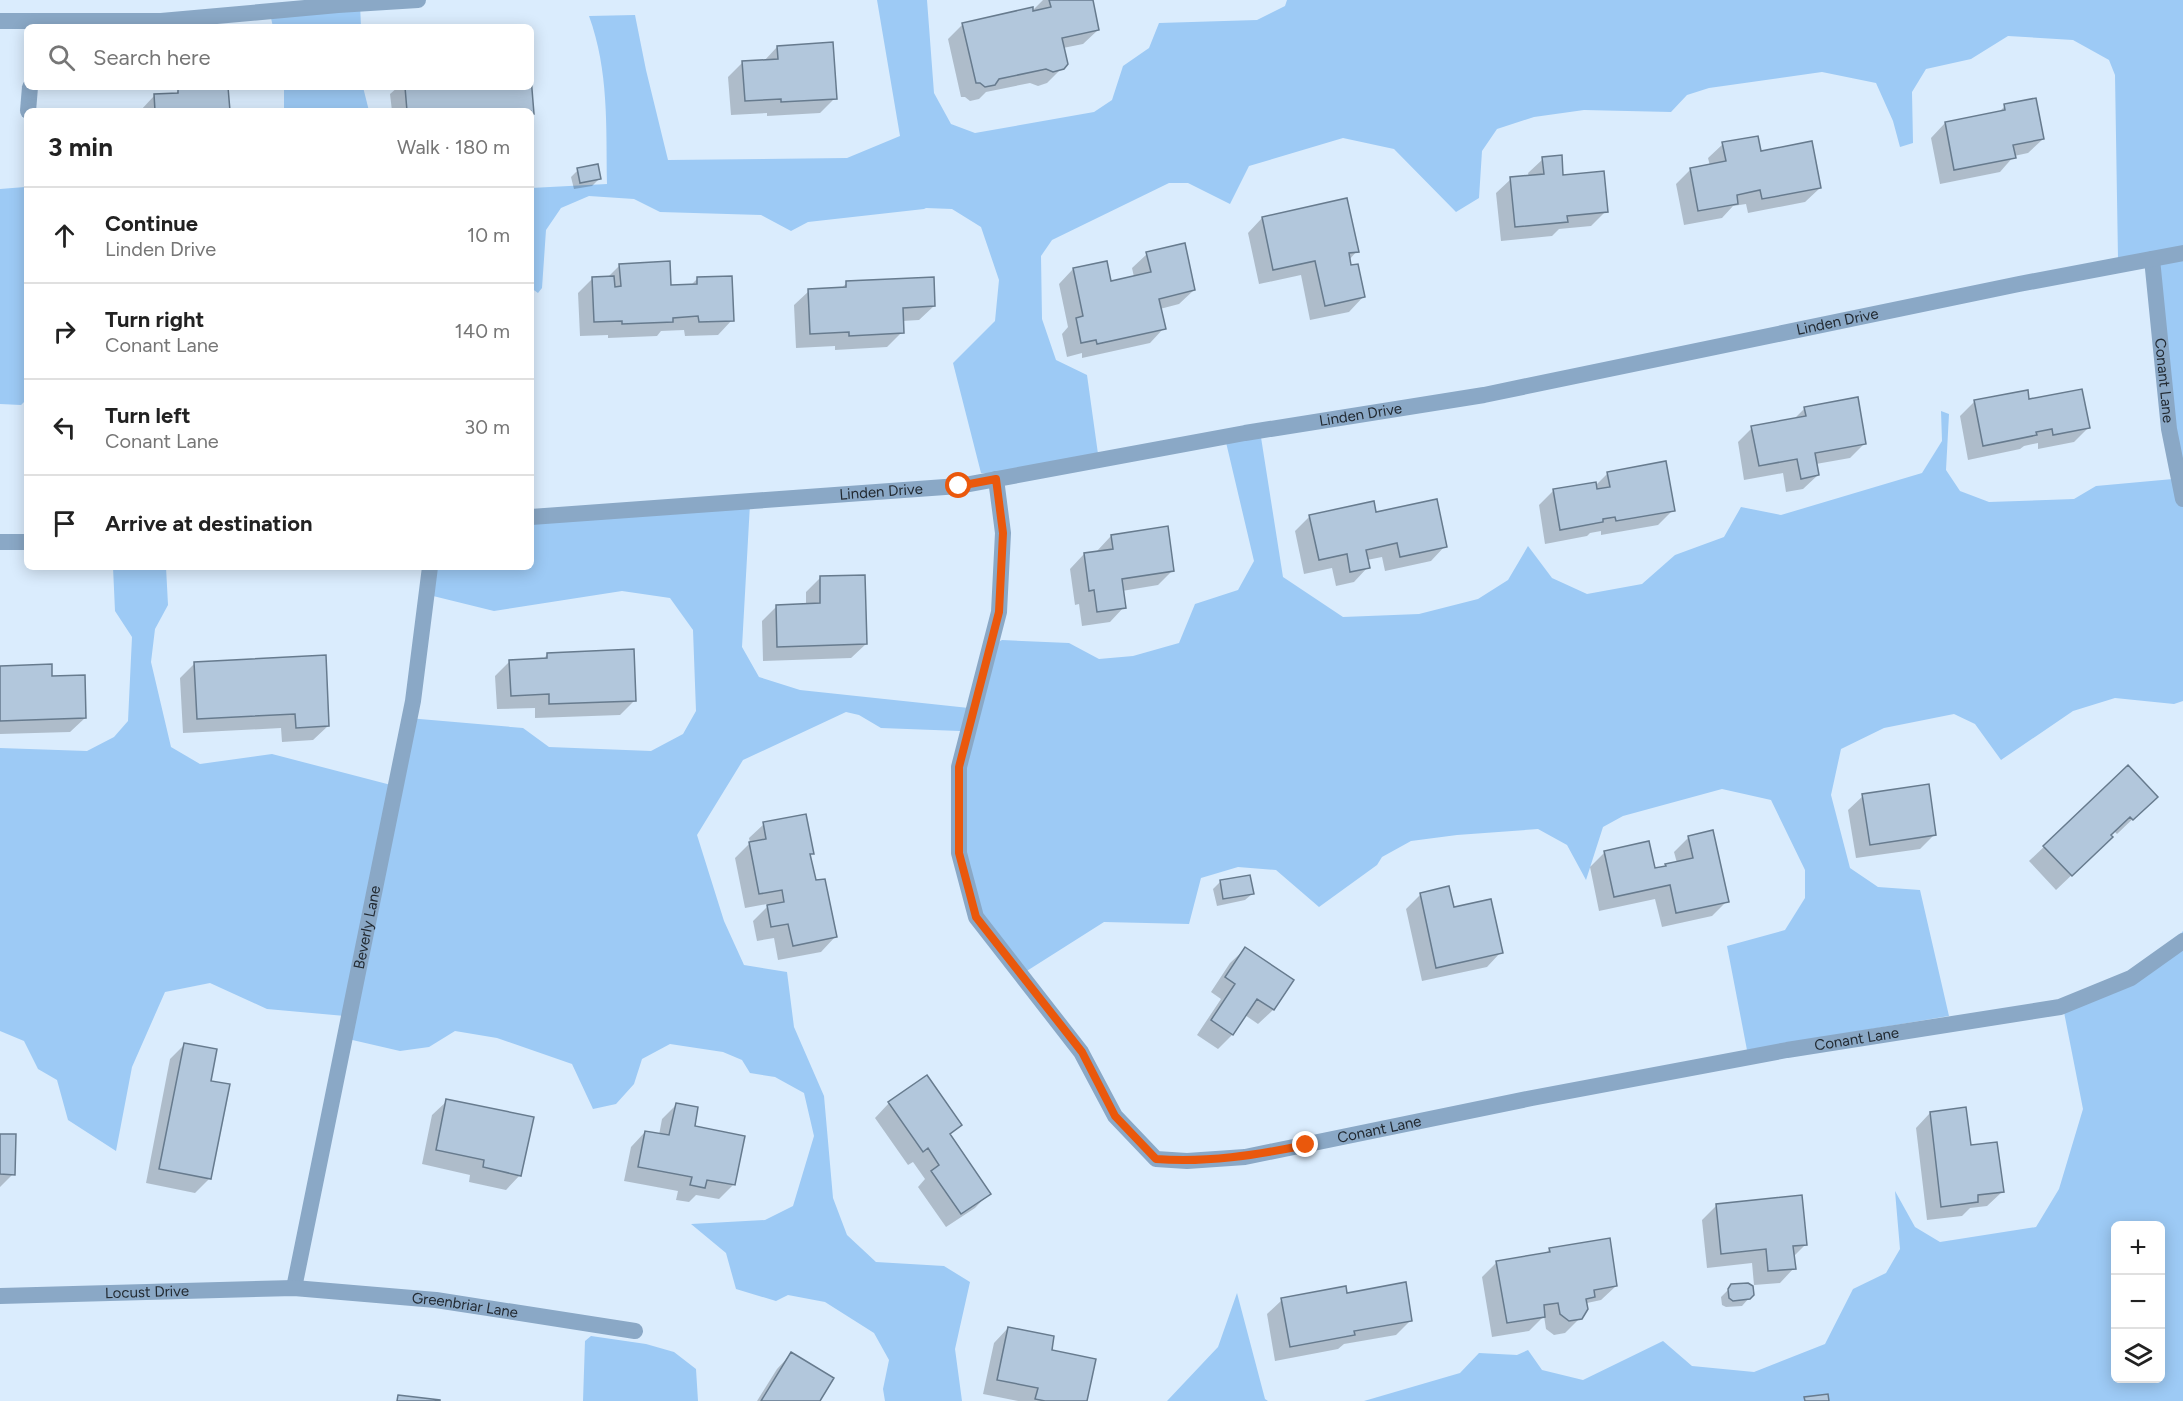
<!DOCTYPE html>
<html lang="en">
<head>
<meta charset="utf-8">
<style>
  :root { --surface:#fff; --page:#f6f6f6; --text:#222; --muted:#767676; --line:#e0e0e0 }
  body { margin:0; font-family:Figtree,sans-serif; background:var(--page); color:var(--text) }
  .controls { position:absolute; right:18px; bottom:18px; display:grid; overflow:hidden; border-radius:9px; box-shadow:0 3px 15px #0003 }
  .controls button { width:54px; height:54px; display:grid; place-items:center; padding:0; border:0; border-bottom:2px solid var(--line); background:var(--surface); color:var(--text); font:30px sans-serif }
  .stop { position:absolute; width:18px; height:18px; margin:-14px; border:4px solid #ea580c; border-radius:50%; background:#fff }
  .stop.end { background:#ea580c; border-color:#fff; box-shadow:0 2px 6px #0008 }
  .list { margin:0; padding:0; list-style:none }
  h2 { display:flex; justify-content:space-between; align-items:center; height:78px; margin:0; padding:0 24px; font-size:26px }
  h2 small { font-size:20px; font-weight:400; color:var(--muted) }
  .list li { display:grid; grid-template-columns:39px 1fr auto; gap:18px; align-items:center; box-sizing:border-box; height:96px; padding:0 24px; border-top:2px solid var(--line) }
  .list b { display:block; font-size:22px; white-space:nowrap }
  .list p { margin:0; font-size:20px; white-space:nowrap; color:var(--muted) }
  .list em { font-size:20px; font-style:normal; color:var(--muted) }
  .icon { flex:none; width:33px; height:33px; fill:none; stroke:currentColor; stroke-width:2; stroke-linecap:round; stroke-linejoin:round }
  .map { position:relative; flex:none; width:2183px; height:1401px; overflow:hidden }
  .search { position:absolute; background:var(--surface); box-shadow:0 3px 15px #0003; left:24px; top:24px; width:510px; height:66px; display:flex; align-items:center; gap:15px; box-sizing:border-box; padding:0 21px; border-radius:9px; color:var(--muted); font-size:22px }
  .panel { position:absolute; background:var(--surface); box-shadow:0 3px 15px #0003; left:24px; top:108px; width:510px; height:462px; border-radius:9px }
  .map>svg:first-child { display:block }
  .green { fill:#9dcaf5; fill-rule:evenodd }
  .shadow { fill:#0003 }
  .building { fill:#b2c7dc; stroke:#677b8e; stroke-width:1.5 }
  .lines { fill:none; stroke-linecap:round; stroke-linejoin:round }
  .minor { stroke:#8aa8c6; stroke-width:16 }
  .route { stroke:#ea580c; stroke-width:8 }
  .labels { text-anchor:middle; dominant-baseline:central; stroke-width:4.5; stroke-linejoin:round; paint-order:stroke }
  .street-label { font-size:15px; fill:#222a32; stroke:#daecfd }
</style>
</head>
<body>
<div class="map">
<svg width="2183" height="1401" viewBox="0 0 2183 1401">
  <rect width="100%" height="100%" fill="#daecfd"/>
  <path class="green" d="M877 0H927L934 93 951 124 975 133 1094 112 1112 100 1123 66 1149 48 1159 23 1257 20 1285 6 1287 0H2183V701L2174 704 2115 698 2073 711 2001 760 1975 724 1954 714 1884 728 1841 749 1831 795 1850 868 1878 887 1920 890 1949 1016 1747 1050 1727 946 1785 930 1805 898V870L1771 800 1722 789 1623 816 1603 827 1586 880 1567 845 1538 829 1457 835 1411 841 1382 857 1377 865 1319 907 1276 870 1238 867 1201 878 1189 924 1104 922 1022 974 973 913 959 863 960 731 881 728 859 715 846 712 743 760 697 835 724 921 744 965 787 972 794 1027 824 1096 833 1198 847 1235 876 1262 944 1266 970 1282 955 1349 962 1401H885L883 1389 889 1360 874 1333 825 1302 788 1295 776 1301 736 1289 726 1253 691 1224 765 1220 793 1206 814 1136 804 1093 775 1077 750 1073 742 1060 723 1052 670 1044 642 1059 634 1084 616 1104 593 1109 572 1064 497 1038 455 1031 429 1047 400 1051 348 1039 345 1016 267 1009 210 983 165 992 132 1067 116 1151 68 1120 57 1080 38 1069 24 1041 0 1031V748L87 751 114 737 128 721 132 637 115 611 113 567H166L168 605 155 629 151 662 171 747 200 764 272 754 391 785 408 718 523 728 549 747 651 751 683 734 696 711 693 630 670 598 622 591 494 611 429 595 428 567H531V513L750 504 742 647 759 677 800 690 969 708 989 647 1002 640 1069 643 1099 659 1133 656 1179 643 1195 604 1238 590 1254 561 1225 438 1260 431 1283 577 1343 617 1419 614 1478 599 1508 580 1528 546 1552 578 1587 594 1642 584 1675 555 1724 537 1741 507 1781 515 1922 473 1942 441 1941 411 1949 414 1946 470 1960 491 1989 502 2074 499 2096 486 2173 479 2149 260 2118 258 2115 75 2109 60 2073 40 2008 36 1971 59 1926 69 1912 92 1913 143 1900 147 1893 121 1876 83 1822 72 1709 88 1687 95 1671 112 1584 110 1534 117 1497 129 1482 151 1479 198 1456 212 1394 149 1343 138 1249 166 1230 204 1188 183H1169L1052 240 1041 256 1042 319 1056 360 1087 375 1098 454 1001 474 981 473 953 363 995 321 999 280 981 227 952 209 926 208 924 209 808 222 791 231 761 215 660 212 634 199 589 196 561 208 546 230 542 288 538 293 531 288V188L607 184C606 126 609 71 589 16L635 15 646 70 668 160 847 158 900 136Z
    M360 4 361 27H273L269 9Z
    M284 87H363L369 111H284Z
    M25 187 27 196V399L21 405 0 404V189Z
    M2183 931V1401H1364L1460 1373 1479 1353 1517 1355 1528 1350 1542 1370 1583 1380 1663 1341 1692 1366 1754 1372 1825 1344 1853 1289 1886 1273 1900 1249 1895 1191 1915 1227 1940 1242 2036 1227 2059 1189 2083 1109 2063 1007C2105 986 2154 968 2183 931ZM2116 1226H2160V1378H2116Z
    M1237 1293 1265 1399 1268 1401H1167L1218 1347Z
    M591 1336 646 1344 674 1352 696 1369 698 1401H583L585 1341Z"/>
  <path class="shadow" d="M1043 0H1091L1098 30 1083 44 1063 48 1062 68 1047 83 1038 86 1030 83 986 92 979 99 970 101 965 97H961L948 39 963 24 1032 11Z
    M777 47 835 98 820 113 767 116V113L731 115 728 77 743 62 764 61Z
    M398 87H530L532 113 531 115V111H392L390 94Z
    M178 91 228 111H140L154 96 175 95Z
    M2005 106 2043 139 2028 153 2014 156 2000 172 1940 184 1931 138 1945 123 1998 113Z
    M1723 144 1760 152 1820 188 1805 202 1748 213 1746 204 1733 206 1722 218 1684 225 1676 184 1691 169 1710 166 1708 158Z
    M1543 159 1562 177 1606 211 1591 226 1559 229 1552 236 1501 241 1496 193 1511 179 1529 177 1528 173Z
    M578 170 599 179 592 186 574 189 571 177Z
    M1262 218 1357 251 1349 260 1363 297 1349 312 1310 320 1301 275 1259 284 1248 233Z
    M1147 254 1194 290 1179 304 1160 309 1164 328 1150 343 1082 358V353L1067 357 1062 334 1068 327 1059 284 1073 269 1110 283 1134 277 1132 268Z
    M620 265 670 286H690L697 279 732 320 718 335 685 336 684 330 661 331 657 336 608 338V335L580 336 578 293 593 278H607Z
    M847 283 934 306 919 320 902 321V332L887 347 835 350V346L796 348 794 305 809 291 840 289Z
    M2028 401 2088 428 2074 442 2038 449V443L2024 446 2020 449 1968 460 1960 416 1974 402Z
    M1805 408 1865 443 1850 458 1816 464 1818 475 1803 489 1786 492 1783 473 1744 480 1738 442 1752 428 1793 420Z
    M1608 473 1673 510 1658 525 1601 535V531L1590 533 1587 536 1545 544 1539 505 1553 491 1595 483V486Z
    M1375 514 1445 546 1431 561 1385 571 1382 557 1367 560 1368 567 1354 582 1336 586 1332 568 1304 574 1295 531 1310 516Z
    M1111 536 1172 571 1158 585 1122 591 1124 607 1110 622 1082 626 1079 604 1075 605 1070 569 1084 554 1097 553V551Z
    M820 578 866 644 851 658 763 661 762 621 776 607 806 606V592Z
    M548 654 635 700 620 715 535 718V708L497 709 495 676 510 661 542 660Z
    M195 663 328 726 313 740 282 742 281 728 183 733 180 678Z
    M0 667 51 677 85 718 70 732 0 734Z
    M2128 767 2141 811 2117 834 2114 831 2097 851 2056 890 2029 861Z
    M1863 796 1935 834 1920 849 1856 858 1848 810Z
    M764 824 812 853 809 856 814 882 835 937 821 952 778 960 774 938 757 941 753 921 768 906 767 904 745 908 735 858 750 843 749 838Z
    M1689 837 1727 901 1712 916 1662 927 1655 899 1599 911 1590 867 1605 852 1654 870 1677 863 1674 852Z
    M1220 882 1252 894 1245 900 1217 906 1213 889Z
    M1421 894 1453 909 1501 952 1487 967 1422 981 1406 909Z
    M1245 949 1292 980 1273 1010 1258 1024 1245 1015 1232 1035 1218 1049 1197 1035 1221 999 1211 992 1230 963Z
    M185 1044 209 1082 210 1178 195 1193 146 1183 170 1059Z
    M447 1101 520 1175 506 1190 469 1182 470 1175 422 1164 432 1115Z
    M889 1103 960 1124 949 1135 989 1193 975 1208 946 1227 918 1187 925 1179 913 1162 908 1165 875 1118Z
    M676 1105 734 1184 719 1199 696 1195 689 1202 676 1200 678 1191 624 1181 631 1147 645 1132 659 1135 662 1119Z
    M1930 1113 1970 1147 2002 1192 1987 1206 1970 1208 1962 1216 1927 1220 1916 1128Z
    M0 1135 13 1174 0 1187Z
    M1717 1205 1805 1245 1793 1257 1794 1268 1780 1283 1754 1285 1752 1263 1707 1268 1702 1220Z
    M1550 1249 1616 1286 1601 1300 1587 1303 1580 1318 1565 1333 1554 1335 1546 1329 1544 1316 1529 1331 1492 1337 1482 1277 1497 1262 1545 1254Z
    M1732 1286 1749 1298 1742 1306 1726 1307 1722 1305 1721 1297Z
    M1345 1295 1411 1320 1396 1335 1344 1344 1338 1349 1275 1361 1267 1314 1282 1300Z
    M1008 1328 1050 1351 1086 1401H1018L983 1394 994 1343Z
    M791 1354 818 1401H757L777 1369Z"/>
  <path class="building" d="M1049 0H1093L1099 30 1062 38 1068 64 1064 69 1053 72 1046 69 999 79 995 85 985 87 980 83H976L962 23 1033 7V11L1051 7Z
    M833 42 837 99 781 102V99L745 101 742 61 778 59 777 46Z
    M531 77 534 114H531V111H407L405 87H531Z
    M212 87H228L230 111H155L154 94 178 93V89Z
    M2036 98 2044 139 2013 145 2016 158 1954 170 1945 122 2005 110 2004 104Z
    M1758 136 1761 151 1812 141 1821 188 1762 199 1760 190 1737 195 1738 204 1698 211 1690 168 1726 161 1722 142Z
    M1562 155 1563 175 1604 171 1608 212 1567 216 1568 222 1515 227 1510 177 1544 174 1542 157Z
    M598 164 601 179 580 183 577 168Z
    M1347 198 1359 252 1349 253 1351 265 1358 264 1365 297 1325 306 1315 261 1273 270 1262 217Z
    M1185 243 1195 290 1159 299 1166 329 1097 344 1096 340 1081 343 1076 318 1083 316 1073 268 1107 261 1111 281 1151 272 1146 252Z
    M670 261 671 285 697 284V277L732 276 734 321 699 322 698 316 673 318V322L622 324V321L594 322 592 277 614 276 615 287 621 286 619 264Z
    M934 277 935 306 903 308 904 333 849 336V332L810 334 808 289 846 287V281Z
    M2082 389 2090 428 2053 435 2052 429 2036 432 2037 435 1983 446 1974 400 2028 390 2029 399Z
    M1858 397 1866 444 1815 453 1819 475 1801 479 1797 459 1759 466 1751 426 1806 416 1804 407Z
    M1666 461 1675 511 1616 521 1615 517 1603 519V522L1560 530 1553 489 1596 482 1597 489 1610 487 1607 472Z
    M1437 499 1447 547 1400 557 1397 543 1366 550 1370 568 1350 572 1347 554 1319 560 1309 515 1374 501 1376 512Z
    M1168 526 1174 571 1122 579 1126 608 1097 612 1094 590 1089 591 1084 553 1113 549 1111 535Z
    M865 575 867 644 777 647 776 605 820 603V576Z
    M634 649 636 701 549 704V694L511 696 509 660 547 658V653Z
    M326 655 329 726 296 728 295 714 197 719 194 662Z
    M52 664V676L85 675 86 718 0 721V666Z
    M2128 765 2158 797 2133 820 2130 817 2111 835 2113 837 2072 876 2043 846Z
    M1929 784 1936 835 1870 845 1862 794Z
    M806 814 814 854H810L816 880 825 879 837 937 793 946 788 924 771 927 767 905 784 902 782 890 759 894 749 842 766 839 763 822Z
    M1713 830 1729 902 1676 913 1670 885 1614 897 1604 851 1649 841 1655 868 1666 866 1665 864 1693 858 1688 836Z
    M1250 875 1254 894 1223 899 1220 880Z
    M1449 886 1454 907 1491 899 1503 953 1436 968 1420 893Z
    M1245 947 1294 980 1274 1010 1257 999 1233 1035 1211 1020 1235 984 1225 977Z
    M184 1043 217 1049 211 1081 230 1084 211 1179 159 1169Z
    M927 1075 962 1125 950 1134 991 1194 961 1214 931 1171 939 1165 928 1148 923 1152 888 1102Z
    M446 1099 534 1117 521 1176 483 1167 484 1160 436 1150Z
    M676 1103 698 1107 695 1126 745 1136 735 1185 707 1180 705 1188 690 1185 692 1177 638 1167 645 1131 669 1135Z
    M1966 1107 1971 1145 1997 1142 2004 1192 1978 1195V1202L1941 1207 1930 1112Z
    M0 1134H16L15 1175 0 1174Z
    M1802 1195 1807 1245 1793 1246 1796 1269 1768 1271 1766 1249 1721 1254 1716 1204Z
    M1610 1238 1617 1286 1594 1290 1595 1297 1586 1299 1588 1309 1582 1319 1569 1321 1560 1314 1558 1303 1544 1305 1545 1317 1507 1323 1496 1261 1550 1252 1549 1248Z
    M1406 1282 1412 1321 1354 1331 1355 1335 1290 1347 1281 1298 1346 1286 1347 1293Z
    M1748 1283 1753 1286 1754 1295 1750 1299 1733 1301 1729 1298 1728 1289 1731 1284Z
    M1008 1327 1054 1336 1052 1350 1096 1359 1087 1401H1045L1035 1399 1038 1388 997 1380Z
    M791 1352 834 1378 820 1401H761Z
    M1828 1394 1829 1401H1805L1804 1397Z
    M398 1395 440 1400V1401H397Z"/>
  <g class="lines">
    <g class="minor">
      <path d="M0 21H161L338 5 418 0"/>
      <path d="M28 111 30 87"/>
      <path id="s1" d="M2152 259 2169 429 2183 499"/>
      <path id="s2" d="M996 479 1003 533 999 612 959 767V853L976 917 1081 1052 1115 1116 1156 1159 1187 1161 1245 1157 1532 1098 1787 1050 2060 1007 2131 978 2183 941"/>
      <path id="s3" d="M531 517 959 486 1245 433 1484 395 2019 284 2183 253"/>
      <path d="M0 542H27"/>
      <path id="s4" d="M294 1288 413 701 430 567"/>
      <path id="s5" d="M0 1296 294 1288 436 1300 635 1331"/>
    </g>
  </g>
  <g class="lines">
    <path class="route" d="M959 486 996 479 1003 533 999 612 959 767V853L976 917 1082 1052 1115 1116 1156 1159C1207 1163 1256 1155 1306 1145"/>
  </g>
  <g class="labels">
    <g class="street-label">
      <text stroke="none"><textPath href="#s3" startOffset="1323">Linden Drive</textPath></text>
      <text stroke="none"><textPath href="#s1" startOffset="122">Conant Lane</textPath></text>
      <text stroke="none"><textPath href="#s3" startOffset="837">Linden Drive</textPath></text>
      <text stroke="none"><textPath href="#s3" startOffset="351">Linden Drive</textPath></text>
      <text stroke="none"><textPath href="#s4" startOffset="368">Beverly Lane</textPath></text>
      <text stroke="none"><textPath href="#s2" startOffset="1461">Conant Lane</textPath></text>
      <text stroke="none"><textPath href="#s2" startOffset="975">Conant Lane</textPath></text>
      <text stroke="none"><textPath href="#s5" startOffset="147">Locust Drive</textPath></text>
      <text stroke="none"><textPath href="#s5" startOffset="466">Greenbriar Lane</textPath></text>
    </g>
  </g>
</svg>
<div class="controls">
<button>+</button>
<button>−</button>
<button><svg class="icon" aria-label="layers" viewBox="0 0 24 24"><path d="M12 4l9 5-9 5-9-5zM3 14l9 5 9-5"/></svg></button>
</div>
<div class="stop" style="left:959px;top:486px"></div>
<div class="stop end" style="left:1306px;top:1145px"></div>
<div class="search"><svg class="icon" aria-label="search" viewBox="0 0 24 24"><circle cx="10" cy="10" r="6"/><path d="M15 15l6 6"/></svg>Search here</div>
<section class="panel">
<h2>3 min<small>Walk · 180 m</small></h2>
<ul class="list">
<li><svg class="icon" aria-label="ahead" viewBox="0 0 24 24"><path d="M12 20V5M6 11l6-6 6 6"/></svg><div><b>Continue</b><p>Linden Drive</p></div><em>10 m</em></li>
<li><svg class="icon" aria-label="right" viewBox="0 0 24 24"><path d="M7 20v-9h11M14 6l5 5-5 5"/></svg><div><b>Turn right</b><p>Conant Lane</p></div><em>140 m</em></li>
<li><svg class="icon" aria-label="left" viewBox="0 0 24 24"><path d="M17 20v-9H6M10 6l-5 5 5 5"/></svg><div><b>Turn left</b><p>Conant Lane</p></div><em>30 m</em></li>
<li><svg class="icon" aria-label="arrive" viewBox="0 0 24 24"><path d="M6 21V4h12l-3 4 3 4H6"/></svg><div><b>Arrive at destination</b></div></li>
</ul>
</section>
</div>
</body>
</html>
